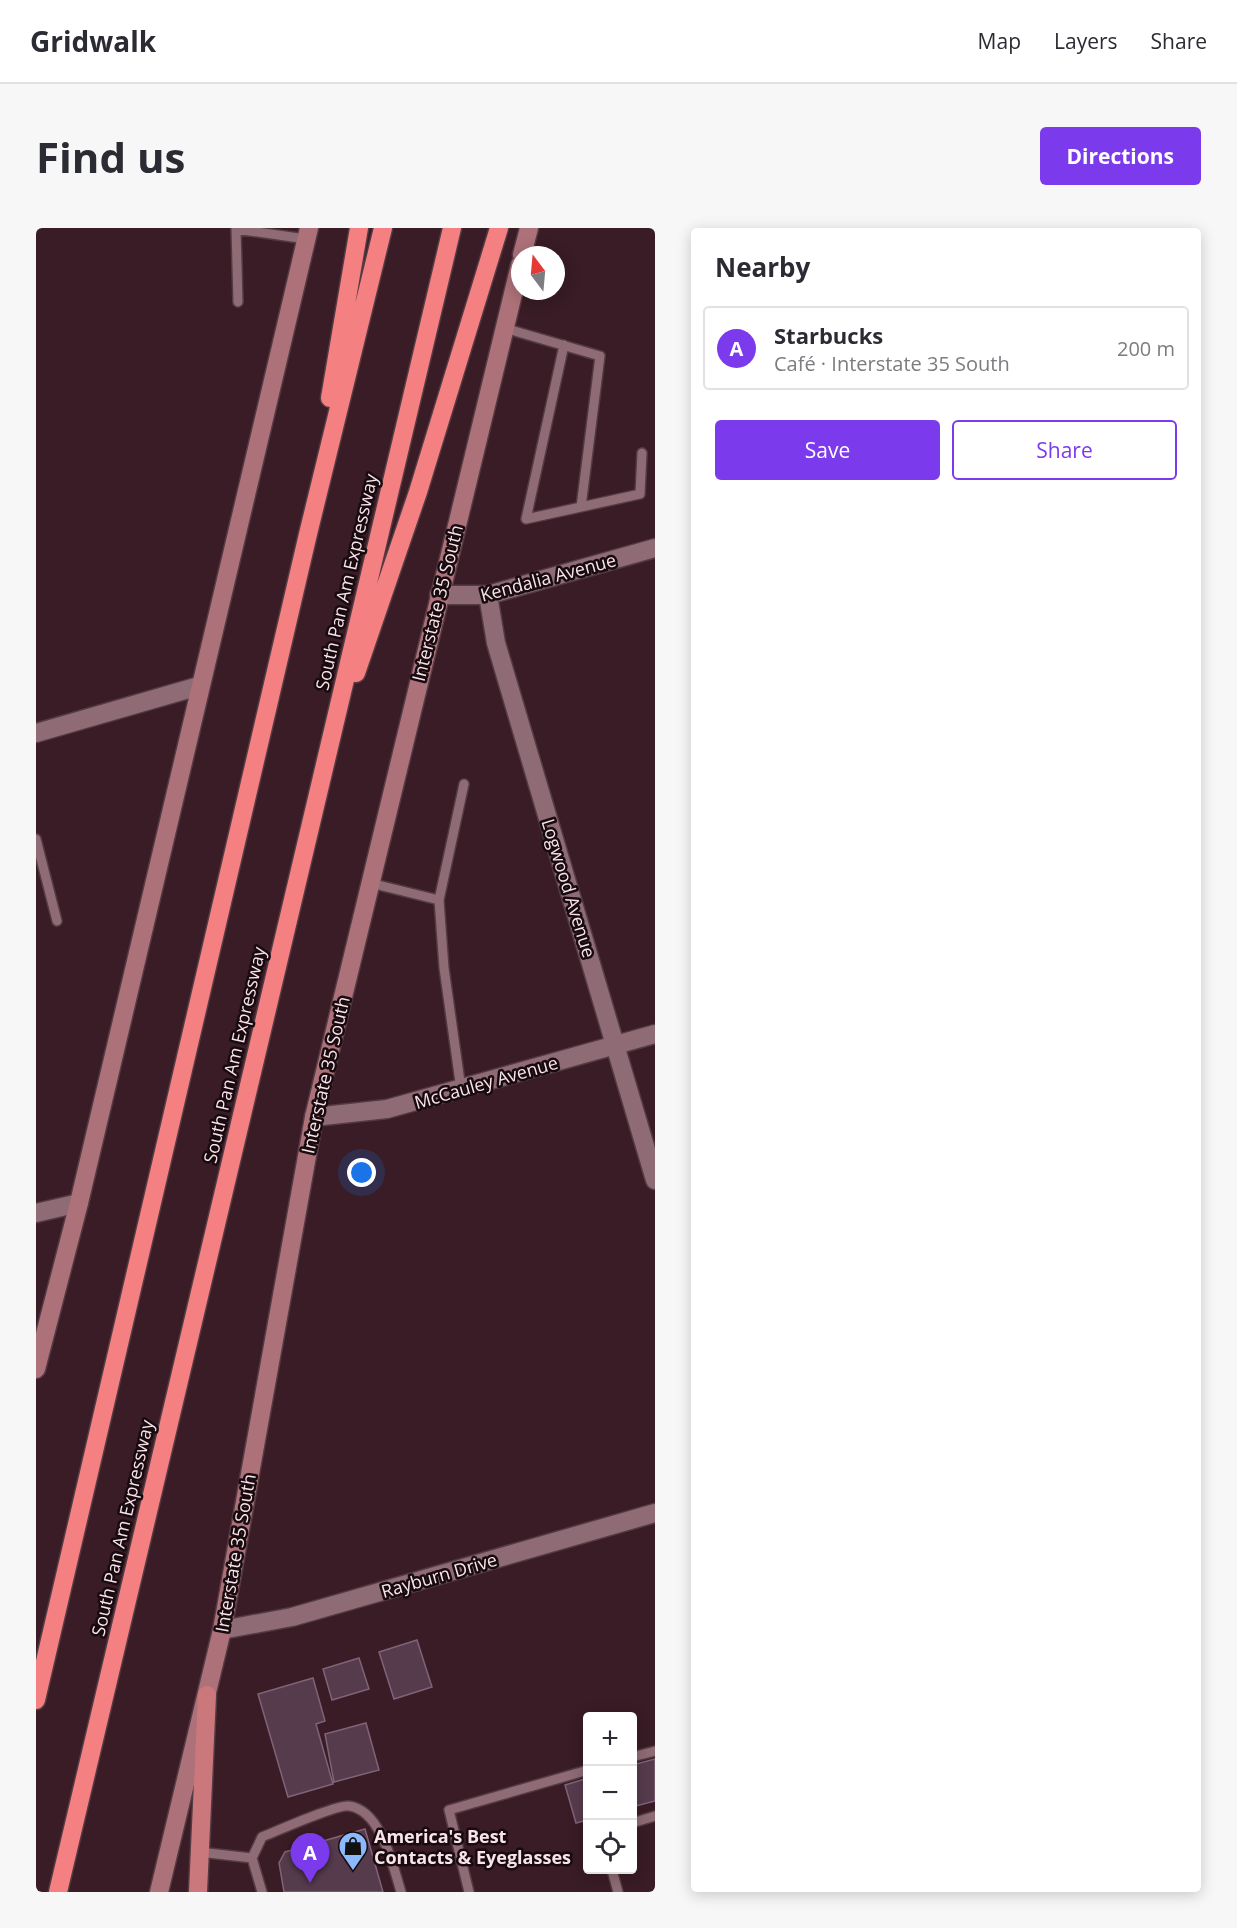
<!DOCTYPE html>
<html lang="en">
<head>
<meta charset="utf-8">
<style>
  :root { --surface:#fff; --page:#f7f7f7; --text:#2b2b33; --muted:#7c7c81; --line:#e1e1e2; --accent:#7c3aed }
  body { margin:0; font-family:"Open Sans",sans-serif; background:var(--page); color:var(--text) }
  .controls { position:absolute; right:18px; bottom:18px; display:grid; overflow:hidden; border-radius:6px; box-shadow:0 3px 15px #0003 }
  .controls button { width:54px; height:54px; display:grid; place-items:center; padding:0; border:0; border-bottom:2px solid var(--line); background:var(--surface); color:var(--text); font:30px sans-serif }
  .compass { position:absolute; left:475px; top:18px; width:54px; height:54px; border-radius:50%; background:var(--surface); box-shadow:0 3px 15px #0003; rotate:344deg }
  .you { position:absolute; left:326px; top:945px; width:21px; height:21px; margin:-15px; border:4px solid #fff; border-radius:50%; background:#1a73e8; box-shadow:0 0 0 9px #1a73e833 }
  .badge { display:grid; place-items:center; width:39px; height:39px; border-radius:50%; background:var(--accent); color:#fff; font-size:20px; font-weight:700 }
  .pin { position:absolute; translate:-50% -50px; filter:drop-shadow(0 2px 3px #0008) }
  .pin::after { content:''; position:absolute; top:32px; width:21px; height:18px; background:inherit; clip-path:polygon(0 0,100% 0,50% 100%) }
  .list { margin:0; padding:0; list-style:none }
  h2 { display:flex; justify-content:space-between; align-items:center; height:78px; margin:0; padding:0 24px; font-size:26px }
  h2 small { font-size:20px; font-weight:400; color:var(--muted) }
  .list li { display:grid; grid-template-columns:39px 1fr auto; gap:18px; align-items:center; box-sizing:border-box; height:84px; margin:0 12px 12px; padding:0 12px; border:2px solid var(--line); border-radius:6px }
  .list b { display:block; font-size:22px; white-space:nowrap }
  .list p { margin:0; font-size:20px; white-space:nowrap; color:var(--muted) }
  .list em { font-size:20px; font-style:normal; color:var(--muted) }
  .actions { display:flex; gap:12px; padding:18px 24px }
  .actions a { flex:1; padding:14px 0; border:2px solid var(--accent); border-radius:6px; text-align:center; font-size:21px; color:var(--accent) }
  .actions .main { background:var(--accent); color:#fff }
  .icon { flex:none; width:33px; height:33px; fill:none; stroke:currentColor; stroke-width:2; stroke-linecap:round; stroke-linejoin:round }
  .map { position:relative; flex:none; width:619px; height:1664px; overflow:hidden; border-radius:6px }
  header { display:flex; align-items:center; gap:36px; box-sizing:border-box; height:84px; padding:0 30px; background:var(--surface); border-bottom:2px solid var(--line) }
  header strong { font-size:28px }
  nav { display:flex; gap:33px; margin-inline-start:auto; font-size:21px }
  .intro { display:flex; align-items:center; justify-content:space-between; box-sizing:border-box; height:144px; padding:0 36px }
  h1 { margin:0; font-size:42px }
  .button { padding:15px 27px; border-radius:6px; background:var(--accent); color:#fff; font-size:21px; font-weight:700 }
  main { display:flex; gap:36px; padding:0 36px }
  aside { flex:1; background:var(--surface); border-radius:6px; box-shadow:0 3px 15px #0003 }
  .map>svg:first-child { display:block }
  .building { fill:#563b4d; stroke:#816377; stroke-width:1.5 }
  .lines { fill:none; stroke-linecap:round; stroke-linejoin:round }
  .lane-casing { stroke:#533a43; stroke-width:12 }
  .street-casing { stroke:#533a43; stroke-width:21 }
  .secondary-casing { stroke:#533a43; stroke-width:21 }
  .primary-casing { stroke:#533a43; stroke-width:21 }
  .highway-casing { stroke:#533a43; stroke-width:21 }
  .lane { stroke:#8e6b75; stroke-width:9 }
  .street { stroke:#8e6b75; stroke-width:18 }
  .secondary { stroke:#ad7179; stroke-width:18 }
  .primary { stroke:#cb787c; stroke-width:18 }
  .highway { stroke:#f48081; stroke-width:18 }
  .labels { text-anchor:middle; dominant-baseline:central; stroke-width:5; stroke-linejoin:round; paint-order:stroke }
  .street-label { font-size:18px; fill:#f8e3e9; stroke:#180b0f }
  .poi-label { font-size:18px; font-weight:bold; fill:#f8e3e9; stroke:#180b0f; text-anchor:start }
</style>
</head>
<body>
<header>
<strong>Gridwalk</strong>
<nav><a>Map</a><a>Layers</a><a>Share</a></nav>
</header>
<div class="intro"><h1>Find us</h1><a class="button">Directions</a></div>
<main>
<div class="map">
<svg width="619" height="1664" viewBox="0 0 619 1664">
  <rect width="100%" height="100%" fill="#391c25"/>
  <path class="building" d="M381 1412 396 1459 358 1471 343 1424Z
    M323 1430 333 1461 296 1472 287 1441Z
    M277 1450 289 1493 280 1496 297 1556 252 1569 222 1466Z
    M330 1495 343 1542 298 1554 289 1506Z
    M619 1531V1573L596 1579V1537Z
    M552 1550V1592L540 1595 529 1557Z
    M329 1601 347 1664H248L243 1635 249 1624Z"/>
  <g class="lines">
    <g class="lane-casing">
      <path id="lane" d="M202 74 200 1 270 11
        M468 100 564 128 545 279 604 266 606 225
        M528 117 490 291 545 279
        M0 611 21 693
        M334 655 403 672 408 740 425 861
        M403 672 428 556
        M596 1529 619 1523
        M596 1595 619 1588
        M163 1624 216 1630
        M576 1642 582 1664
        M226 1664 216 1630 226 1609C241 1603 302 1576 313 1578 345 1582 357 1638 365 1664
        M433 1664 413 1582 552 1542"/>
    </g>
    <g class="street-casing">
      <path id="street" d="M403 367H452L619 320
        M452 367 460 415 619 952
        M0 505 163 458
        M278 889 351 881 619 806
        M0 985 43 975
        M186 1402 256 1389 619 1285"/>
    </g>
    <g class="secondary-casing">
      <path id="secondary" d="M486 27 493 0
        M0 1141 43 975 273 0
        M123 1664 186 1402 278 889 484 37"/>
    </g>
    <g class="primary-casing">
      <path id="primary" d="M162 1664 171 1467"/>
    </g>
    <g class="highway-casing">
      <path id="highway" d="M294 170 323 0
        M320 445 382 264 463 0
        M0 1472 272 306 347 0
        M22 1664 416 0"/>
    </g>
    <use href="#lane" class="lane"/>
    <use href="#street" class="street"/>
    <use href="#secondary" class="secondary"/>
    <use href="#primary" class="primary"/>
    <use href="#highway" class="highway"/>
  </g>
  <defs>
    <g id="shop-pin" transform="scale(1.5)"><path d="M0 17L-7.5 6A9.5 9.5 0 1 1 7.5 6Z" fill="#8cb9fc" stroke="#180b0f"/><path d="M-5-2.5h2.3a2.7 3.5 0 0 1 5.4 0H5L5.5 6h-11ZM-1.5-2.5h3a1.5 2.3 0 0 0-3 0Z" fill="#111"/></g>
  </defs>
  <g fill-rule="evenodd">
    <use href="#shop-pin" x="317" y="1618"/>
  </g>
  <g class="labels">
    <g class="street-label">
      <text transform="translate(512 349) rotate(-15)">Kendalia Avenue</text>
      <text transform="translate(310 354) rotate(-77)">South Pan Am Expressway</text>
      <text transform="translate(401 375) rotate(-76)">Interstate 35 South</text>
      <text transform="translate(533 660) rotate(73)">Logwood Avenue</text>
      <text transform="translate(198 827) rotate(-77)">South Pan Am Expressway</text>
      <text transform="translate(289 847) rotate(-77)">Interstate 35 South</text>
      <text transform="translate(450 854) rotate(-16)">McCauley Avenue</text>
      <text transform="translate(86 1300) rotate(-77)">South Pan Am Expressway</text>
      <text transform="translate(199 1325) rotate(-80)">Interstate 35 South</text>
      <text transform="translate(403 1347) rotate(-16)">Rayburn Drive</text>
    </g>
    <g class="poi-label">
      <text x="338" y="1608">America's Best<tspan x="338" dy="21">Contacts &amp; Eyeglasses</tspan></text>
    </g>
  </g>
</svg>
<div class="controls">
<button>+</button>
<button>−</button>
<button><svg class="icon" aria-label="locate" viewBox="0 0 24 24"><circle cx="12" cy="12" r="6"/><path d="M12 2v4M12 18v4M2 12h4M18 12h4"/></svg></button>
</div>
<svg class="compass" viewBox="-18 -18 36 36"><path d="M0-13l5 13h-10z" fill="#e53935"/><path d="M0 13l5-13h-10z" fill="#7c7c81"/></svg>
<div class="you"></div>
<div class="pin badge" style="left:274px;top:1655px">A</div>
</div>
<aside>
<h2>Nearby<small></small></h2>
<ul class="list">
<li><span class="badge">A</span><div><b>Starbucks</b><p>Café · Interstate 35 South</p></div><em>200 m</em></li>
</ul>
<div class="actions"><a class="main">Save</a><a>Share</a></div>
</aside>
</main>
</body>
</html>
